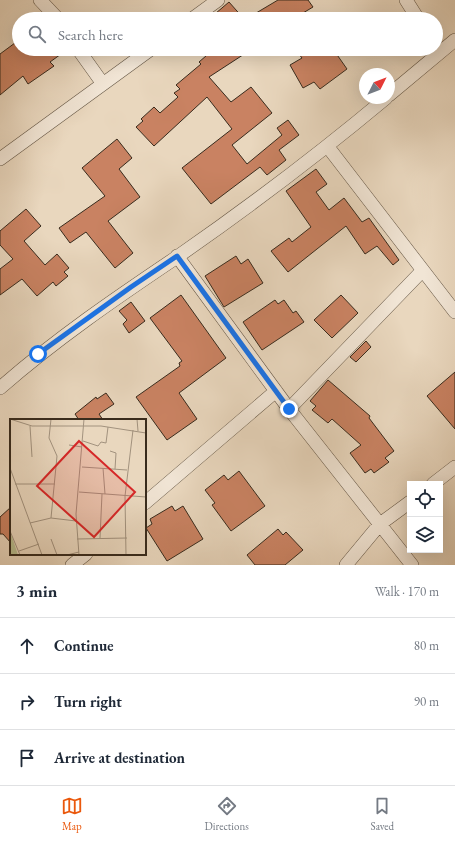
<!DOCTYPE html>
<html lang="en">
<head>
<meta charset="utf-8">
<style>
  :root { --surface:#fff; --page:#f2f2f3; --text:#1f2937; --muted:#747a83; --line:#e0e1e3; --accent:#ea580c }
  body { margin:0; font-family:"EB Garamond",serif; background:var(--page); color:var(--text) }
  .controls { position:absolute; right:12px; bottom:12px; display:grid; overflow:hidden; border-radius:0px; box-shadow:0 4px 16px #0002 }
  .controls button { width:36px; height:36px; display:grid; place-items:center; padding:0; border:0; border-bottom:1px solid var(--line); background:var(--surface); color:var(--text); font:20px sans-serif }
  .compass { position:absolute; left:359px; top:68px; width:36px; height:36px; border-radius:50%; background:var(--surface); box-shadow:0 4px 16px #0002; rotate:48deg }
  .stop { position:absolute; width:12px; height:12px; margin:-9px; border:3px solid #1a73e8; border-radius:50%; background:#fff }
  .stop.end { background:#1a73e8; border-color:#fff; box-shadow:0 1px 4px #0008 }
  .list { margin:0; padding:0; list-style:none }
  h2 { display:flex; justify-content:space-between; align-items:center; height:52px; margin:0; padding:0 16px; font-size:17px }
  h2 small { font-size:13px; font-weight:400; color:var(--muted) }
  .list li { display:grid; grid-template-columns:26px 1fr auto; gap:12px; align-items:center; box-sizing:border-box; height:56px; padding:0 16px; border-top:1px solid var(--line) }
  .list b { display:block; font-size:15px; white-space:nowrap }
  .list em { font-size:13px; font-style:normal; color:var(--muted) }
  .icon { flex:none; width:22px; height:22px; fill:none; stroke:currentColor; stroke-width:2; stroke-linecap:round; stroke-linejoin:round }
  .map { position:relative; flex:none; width:455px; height:565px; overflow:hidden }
  .search { position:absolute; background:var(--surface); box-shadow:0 4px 16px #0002; left:12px; right:12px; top:12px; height:44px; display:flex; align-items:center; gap:10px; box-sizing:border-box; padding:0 14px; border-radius:22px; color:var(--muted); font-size:15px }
  .sheet { height:220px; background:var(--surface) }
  nav { display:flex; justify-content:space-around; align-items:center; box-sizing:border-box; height:56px; border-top:1px solid var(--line); background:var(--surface); font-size:11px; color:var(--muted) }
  nav a { display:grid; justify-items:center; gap:2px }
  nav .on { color:var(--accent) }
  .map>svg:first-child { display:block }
  .building { fill:#c98262; stroke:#382b1d }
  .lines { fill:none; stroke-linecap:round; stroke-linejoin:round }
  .minor-casing { stroke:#645645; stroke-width:14 }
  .minor { stroke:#f1e5d5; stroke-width:13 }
  .route { stroke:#1a73e8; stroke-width:5 }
  .inset-road { fill:none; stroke:#a2927e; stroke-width:1 }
  .view { fill:#d62828; fill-opacity:0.15; stroke:#d62828; stroke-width:2 }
  .inset-edge { fill:none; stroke:#382b1d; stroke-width:2 }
</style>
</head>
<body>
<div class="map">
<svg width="455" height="565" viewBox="0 0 455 565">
  <rect width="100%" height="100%" fill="#e9d7be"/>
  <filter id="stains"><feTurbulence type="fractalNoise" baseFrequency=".005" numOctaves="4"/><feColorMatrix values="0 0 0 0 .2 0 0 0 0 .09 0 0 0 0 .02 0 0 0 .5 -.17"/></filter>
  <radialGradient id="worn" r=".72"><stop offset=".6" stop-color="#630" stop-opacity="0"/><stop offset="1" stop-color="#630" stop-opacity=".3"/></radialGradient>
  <path class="building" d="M278 0H308L313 7 293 19H246Z
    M229 2 244 19H209Z
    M19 40V49H68L50 62 54 66 28 84 23 76 0 95V54Z
    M214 49H252L209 77 231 102 251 87 272 113 232 145 247 164 282 135 277 128 288 120 299 135 279 150 286 160 267 175 260 167 211 204 182 168 232 129 207 97 154 146 136 127 143 121 141 119 154 107 160 113 178 97 174 93 180 89 176 85 201 64 199 62Z
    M295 49H333L347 69 320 89 314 82 303 88 290 65 302 58Z
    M117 139 132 158 119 169 140 197 108 221 133 253 115 268 86 232 70 243 59 228 105 196 82 168Z
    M316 169 327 184 316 192 329 210 344 198 362 222 369 218 399 260 393 265 377 246 365 254 346 226 288 272 271 251 289 238 292 242 311 227 286 191Z
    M26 209 41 226 24 241 45 265 57 254 69 268 64 272 68 276 56 286 53 282 37 296 22 279 0 295V269L13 259 0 245V231Z
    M236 256 241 264 248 259 263 283 224 307 205 276Z
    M181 295 226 358 179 393 197 419 167 440 136 397 180 366 179 363 182 361 150 318Z
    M341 295 358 313 332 338 314 320Z
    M275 300 278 304 284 300 293 313 296 311 304 322 262 350 243 322Z
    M131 302 145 321 129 333 123 324 127 320 119 311Z
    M366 341 371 347 356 362 350 357Z
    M455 372V429L427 396Z
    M328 380 370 416 369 418 394 451 385 458 389 462 374 473 371 469 365 473 350 453 361 445 332 419 328 423 312 410 316 406 310 401Z
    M106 393 114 404 99 414 103 420H79L75 414 96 397 97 399Z
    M239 471 265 506 231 531 212 505 215 503 205 490 224 475 228 480Z
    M172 506 175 511 183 506 203 539 167 561 146 528 152 524 150 519Z
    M11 507V543L3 534H0V517Z
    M278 529 283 535 286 532 303 550 285 565H255L247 555Z"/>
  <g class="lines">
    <g class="minor-casing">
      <path id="minor" d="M40 0 58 19
        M406 0 418 19
        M192 19 218 0
        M78 49 103 84
        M389 95 455 40
        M328 147 455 312
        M0 159 151 49
        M177 256 289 409 412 565
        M0 388C56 339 116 298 177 257 249 207 319 154 386 98
        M289 409 422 271
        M433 484 455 467
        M145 503 276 391
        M72 565 86 554
        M346 565 380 524 410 502"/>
    </g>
    <use href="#minor" class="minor"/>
  </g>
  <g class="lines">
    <path class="route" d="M38 354 131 287 177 256 289 409"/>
  </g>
  <g transform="translate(10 419)">
    <rect width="136" height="136" fill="#e9d7be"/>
    <path d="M0 113 1 115 8 136H0Z" fill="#b8be90"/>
    <path class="inset-road" d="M0 0 22 7H91L136 14M41 0 39 19 47 37 41 99M127 0 128 12M20 7 22 38M73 22 88 27 91 23 96 24 98 8M59 26 72 28M100 32 106 34 105 50M72 48 117 51M0 49 32 136M93 49 95 75M5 65H45M69 73 136 78M20 104 41 99 66 102M0 112 10 136M90 119 92 75M41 120 47 136M67 120 117 119M9 132 29 125M57 136 69 133M69 136 66 95 74 0M116 136 115 77 123 11"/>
    <path class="view" d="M69 22 125 73 84 118 27 67Z"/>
    <rect width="136" height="136" class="inset-edge"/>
  </g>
  <rect width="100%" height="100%" filter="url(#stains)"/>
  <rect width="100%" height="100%" fill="url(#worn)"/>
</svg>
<div class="controls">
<button><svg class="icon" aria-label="locate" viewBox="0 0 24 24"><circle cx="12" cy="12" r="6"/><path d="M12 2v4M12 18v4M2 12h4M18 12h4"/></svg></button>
<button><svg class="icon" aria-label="layers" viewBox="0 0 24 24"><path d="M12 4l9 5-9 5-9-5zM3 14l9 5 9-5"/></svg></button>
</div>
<svg class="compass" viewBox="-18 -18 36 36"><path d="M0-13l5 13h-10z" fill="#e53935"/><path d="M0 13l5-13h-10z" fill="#747a83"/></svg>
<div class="stop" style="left:38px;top:354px"></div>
<div class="stop end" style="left:289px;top:409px"></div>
<div class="search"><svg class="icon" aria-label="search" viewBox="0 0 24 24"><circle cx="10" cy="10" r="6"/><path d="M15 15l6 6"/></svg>Search here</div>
</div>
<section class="sheet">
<h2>3 min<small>Walk · 170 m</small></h2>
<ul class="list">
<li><svg class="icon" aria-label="ahead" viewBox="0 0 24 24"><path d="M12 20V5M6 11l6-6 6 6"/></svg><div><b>Continue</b></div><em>80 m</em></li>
<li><svg class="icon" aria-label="right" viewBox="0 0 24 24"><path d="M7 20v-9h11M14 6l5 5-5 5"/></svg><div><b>Turn right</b></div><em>90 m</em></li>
<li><svg class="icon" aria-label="arrive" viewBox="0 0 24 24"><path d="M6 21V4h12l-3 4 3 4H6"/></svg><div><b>Arrive at destination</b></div></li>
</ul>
</section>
<nav>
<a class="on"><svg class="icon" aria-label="map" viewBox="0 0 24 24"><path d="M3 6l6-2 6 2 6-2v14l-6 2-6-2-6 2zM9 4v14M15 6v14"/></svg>Map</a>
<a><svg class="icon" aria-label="directions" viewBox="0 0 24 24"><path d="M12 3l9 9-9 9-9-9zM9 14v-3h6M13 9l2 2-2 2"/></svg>Directions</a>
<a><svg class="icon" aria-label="saved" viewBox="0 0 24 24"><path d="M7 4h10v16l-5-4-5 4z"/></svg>Saved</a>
</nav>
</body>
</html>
